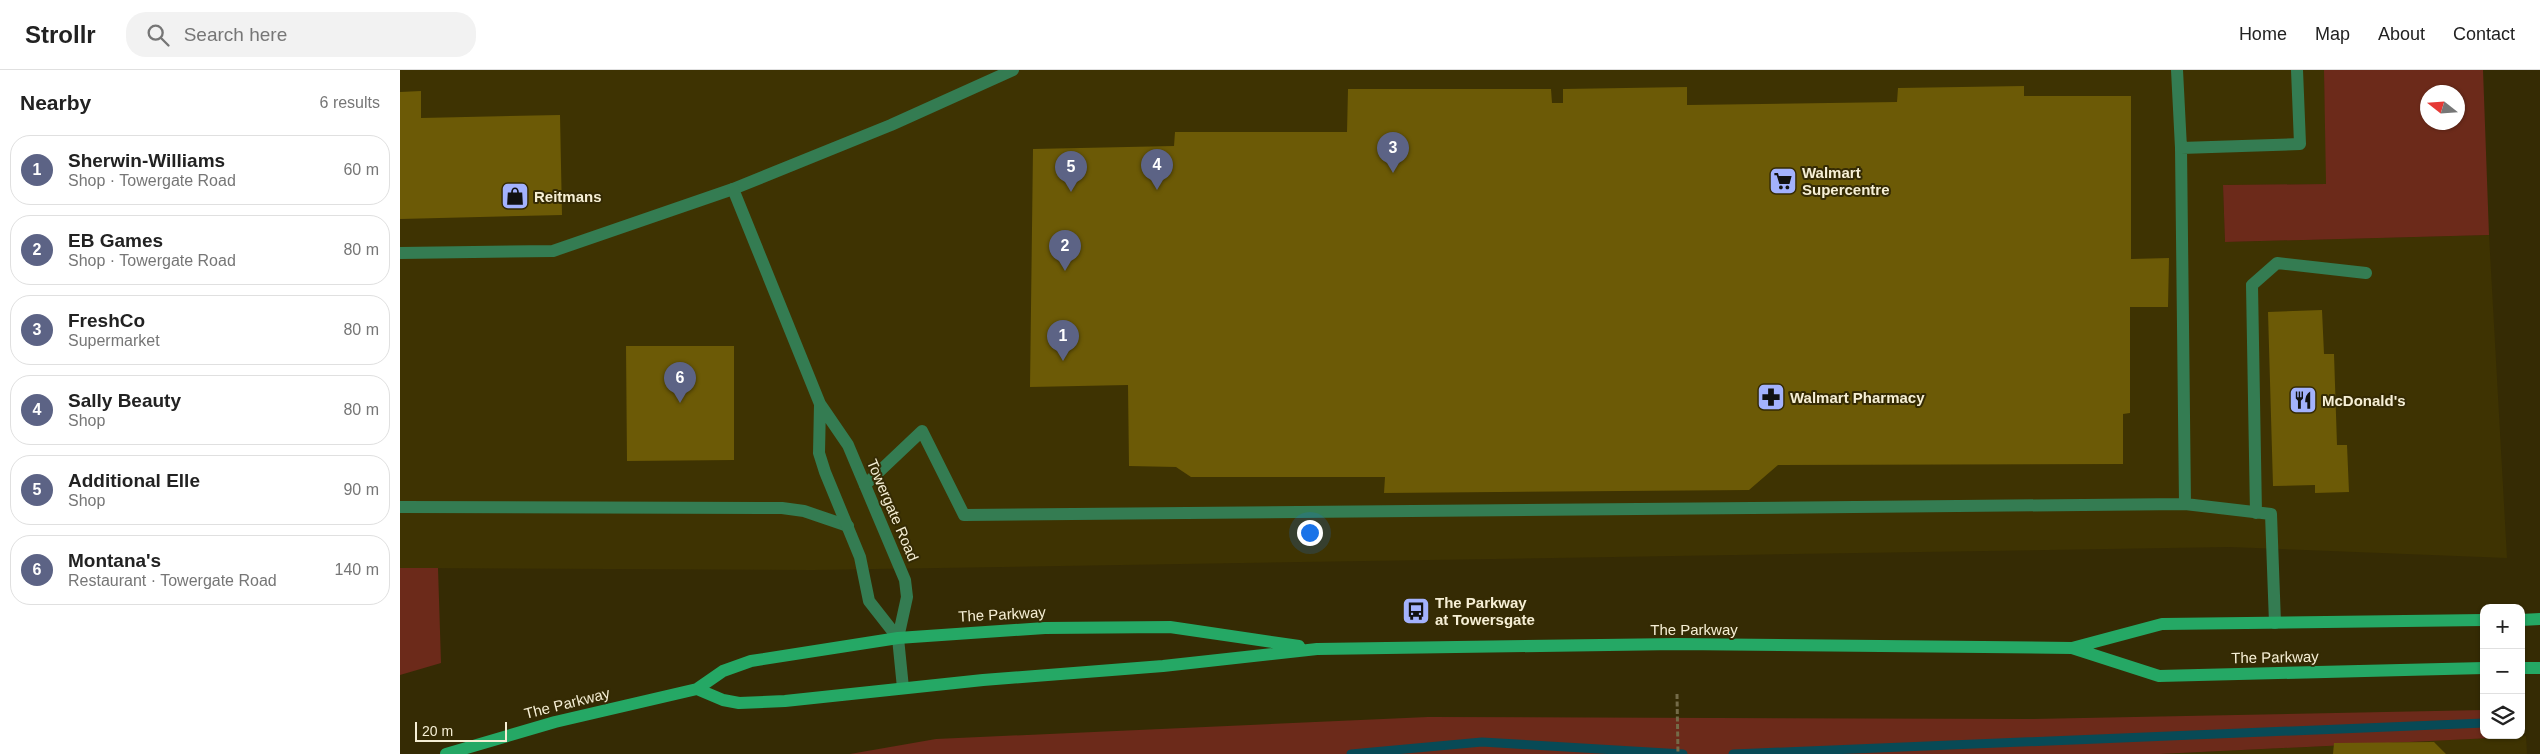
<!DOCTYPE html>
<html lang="en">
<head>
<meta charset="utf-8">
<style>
  :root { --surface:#fff; --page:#f2f2f2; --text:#222; --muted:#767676; --line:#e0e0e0; --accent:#5c6385 }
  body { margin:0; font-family:Helvetica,sans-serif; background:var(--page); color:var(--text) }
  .controls { position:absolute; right:15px; bottom:15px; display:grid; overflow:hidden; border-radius:10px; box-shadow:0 1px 4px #0004 }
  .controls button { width:45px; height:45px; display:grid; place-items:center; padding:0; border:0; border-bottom:1px solid var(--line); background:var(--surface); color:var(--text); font:25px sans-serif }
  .compass { position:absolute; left:2020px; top:15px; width:45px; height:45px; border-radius:50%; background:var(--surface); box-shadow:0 1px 4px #0004; rotate:287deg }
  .scale { position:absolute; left:15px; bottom:12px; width:92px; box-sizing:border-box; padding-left:5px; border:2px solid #f6efd5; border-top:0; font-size:14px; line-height:18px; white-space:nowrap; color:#f6efd5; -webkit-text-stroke:4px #352b04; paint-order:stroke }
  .you { position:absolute; left:909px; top:462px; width:18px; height:18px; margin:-12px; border:4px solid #fff; border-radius:50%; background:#1a73e8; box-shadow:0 0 0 8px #1a73e833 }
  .badge { display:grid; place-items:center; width:32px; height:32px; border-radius:50%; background:var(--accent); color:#fff; font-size:16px; font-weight:700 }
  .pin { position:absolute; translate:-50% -41px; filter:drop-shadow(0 1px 2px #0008) }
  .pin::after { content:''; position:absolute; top:26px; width:18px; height:15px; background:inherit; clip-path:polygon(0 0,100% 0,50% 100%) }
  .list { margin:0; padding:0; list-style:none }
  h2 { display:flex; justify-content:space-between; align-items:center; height:65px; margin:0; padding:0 20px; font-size:21px }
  h2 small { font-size:16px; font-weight:400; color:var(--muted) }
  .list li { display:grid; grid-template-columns:32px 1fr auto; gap:15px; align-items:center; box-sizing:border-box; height:70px; margin:0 10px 10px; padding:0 10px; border:1px solid var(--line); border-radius:20px }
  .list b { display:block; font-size:19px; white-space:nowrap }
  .list p { margin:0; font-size:16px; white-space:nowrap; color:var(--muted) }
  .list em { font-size:16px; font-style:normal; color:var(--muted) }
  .icon { flex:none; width:28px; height:28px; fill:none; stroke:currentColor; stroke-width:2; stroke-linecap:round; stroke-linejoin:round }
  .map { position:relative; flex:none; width:2140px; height:684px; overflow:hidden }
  header { display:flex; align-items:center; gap:30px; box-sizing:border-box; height:70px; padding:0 25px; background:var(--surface); border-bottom:1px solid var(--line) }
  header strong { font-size:24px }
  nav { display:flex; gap:28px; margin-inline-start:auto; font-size:18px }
  .search { width:350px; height:45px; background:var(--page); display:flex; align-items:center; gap:12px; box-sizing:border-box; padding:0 18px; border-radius:20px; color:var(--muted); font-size:19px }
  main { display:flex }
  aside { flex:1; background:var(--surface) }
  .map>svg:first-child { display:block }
  .built { fill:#3e3302 }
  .green { fill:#6c2a1a; fill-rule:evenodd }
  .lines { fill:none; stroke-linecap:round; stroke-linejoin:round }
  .stream { stroke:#084a56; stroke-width:9 }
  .building { fill:#6c5a06 }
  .path { stroke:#746b48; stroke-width:3; stroke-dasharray:5 2.5; stroke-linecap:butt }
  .service { stroke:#347c52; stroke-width:12 }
  .minor { stroke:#347c52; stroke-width:12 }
  .secondary { stroke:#25a865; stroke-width:12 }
  .labels { text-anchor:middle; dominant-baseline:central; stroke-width:4; stroke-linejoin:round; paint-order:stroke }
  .poi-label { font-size:15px; font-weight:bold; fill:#f6efd5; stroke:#352b04; text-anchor:start }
  .street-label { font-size:15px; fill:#f6efd5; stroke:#352b04 }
</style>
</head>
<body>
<header>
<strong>Strollr</strong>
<div class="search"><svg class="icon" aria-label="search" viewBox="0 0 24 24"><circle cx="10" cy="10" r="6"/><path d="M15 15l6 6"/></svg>Search here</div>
<nav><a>Home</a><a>Map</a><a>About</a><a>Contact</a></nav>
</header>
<main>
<aside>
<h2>Nearby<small>6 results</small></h2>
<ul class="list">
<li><span class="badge">1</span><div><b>Sherwin-Williams</b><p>Shop · Towergate Road</p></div><em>60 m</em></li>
<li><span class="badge">2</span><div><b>EB Games</b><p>Shop · Towergate Road</p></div><em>80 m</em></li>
<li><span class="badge">3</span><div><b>FreshCo</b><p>Supermarket</p></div><em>80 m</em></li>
<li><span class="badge">4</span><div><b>Sally Beauty</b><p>Shop</p></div><em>80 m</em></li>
<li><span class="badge">5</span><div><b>Additional Elle</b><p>Shop</p></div><em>90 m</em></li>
<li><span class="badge">6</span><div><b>Montana's</b><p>Restaurant · Towergate Road</p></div><em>140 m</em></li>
</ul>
</aside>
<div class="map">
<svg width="2140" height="684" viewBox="0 0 2140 684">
  <rect width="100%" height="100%" fill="#352b04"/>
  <path class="built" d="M0 0H1924L1927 114 1823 115 1825 172 2089 165 2107 488 1829 477 413 500 0 498Z
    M2126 666 2127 684H1760L2092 668Z"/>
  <path class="green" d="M1924 0H2083L2089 165 1825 172 1823 115 1926 114ZM2028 22H2058V52H2028Z
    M0 498H38L41 593 0 605Z
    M2084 640V665H2092V668L1760 684H450L536 669 1028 647 1631 649Z"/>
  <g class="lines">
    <path class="stream" d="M951 684 1082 672 1283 684
      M1333 684 2084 653"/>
  </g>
  <path class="building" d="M1624 16V26H1731V189L1769 188 1768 237H1730V343L1723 344V394L1378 395 1349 420 984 423 985 407H791L776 397 729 396 728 315 630 317 633 79 774 76 775 62H947L948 19H1151L1152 33H1163V19L1287 17V35L1497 32 1498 18Z
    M21 21V48L160 45 162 145 0 149V22Z
    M1922 240 1924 284H1934L1937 375H1947L1949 422 1915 423V415L1873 416 1868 242Z
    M226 276H334V390L227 391Z
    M2034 672 2046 684H1933L1934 673Z"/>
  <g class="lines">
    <path class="path" d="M1277 624 1278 684"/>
    <path class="service" d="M1777 0 1781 78 1900 74 1897 0
      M1781 78 1785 434 1871 444 1875 553
      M0 183 153 181 333 119 491 55 613 0
      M465 415 522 361 564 445 1785 434
      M0 437 382 438 404 441 448 456
      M1856 443 1852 215 1877 193 1966 203"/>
    <path class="minor" d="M333 119 420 334 448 375 505 510 507 527 498 568 503 618
      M420 334 419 383 425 402 460 487 469 531 498 568"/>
    <path class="secondary" d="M2121 550 2140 549
      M1672 578 1759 606 2084 598
      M2121 598H2140
      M297 619 323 630 339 633 385 631 583 610 763 596 917 579 1277 574 1672 578 1762 554 2084 550
      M46 684 155 652 297 619 323 601 351 591 498 568 645 558 770 557 899 576"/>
  </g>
  <defs>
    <g id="supermarket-square" transform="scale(1.4375)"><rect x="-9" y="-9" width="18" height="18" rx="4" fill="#a3b2fd" stroke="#352b04"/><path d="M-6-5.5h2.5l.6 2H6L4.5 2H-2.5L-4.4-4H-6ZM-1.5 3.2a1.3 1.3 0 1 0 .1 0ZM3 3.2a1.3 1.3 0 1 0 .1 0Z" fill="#111"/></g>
    <g id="shop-square" transform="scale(1.4375)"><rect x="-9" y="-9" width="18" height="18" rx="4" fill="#a3b2fd" stroke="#352b04"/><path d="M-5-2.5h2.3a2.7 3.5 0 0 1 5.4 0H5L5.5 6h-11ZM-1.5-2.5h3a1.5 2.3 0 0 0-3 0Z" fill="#111"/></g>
    <g id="pharmacy-square" transform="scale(1.4375)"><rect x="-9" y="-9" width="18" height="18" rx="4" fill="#a3b2fd" stroke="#352b04"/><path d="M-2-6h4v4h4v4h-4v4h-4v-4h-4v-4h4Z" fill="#111"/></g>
    <g id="restaurant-square" transform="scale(1.4375)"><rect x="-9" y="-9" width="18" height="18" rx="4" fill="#a3b2fd" stroke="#352b04"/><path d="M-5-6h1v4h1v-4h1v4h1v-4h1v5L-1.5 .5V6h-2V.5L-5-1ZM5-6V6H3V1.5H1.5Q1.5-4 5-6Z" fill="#111"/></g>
    <g id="bus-square" transform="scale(1.4375)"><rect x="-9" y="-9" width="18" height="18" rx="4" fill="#a3b2fd" stroke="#352b04"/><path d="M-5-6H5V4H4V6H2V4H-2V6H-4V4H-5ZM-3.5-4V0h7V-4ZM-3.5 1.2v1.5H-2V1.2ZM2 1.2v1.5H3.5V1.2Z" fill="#111"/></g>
  </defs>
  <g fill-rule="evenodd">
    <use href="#supermarket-square" x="1383" y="111"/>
    <use href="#shop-square" x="115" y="126"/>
    <use href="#pharmacy-square" x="1371" y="327"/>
    <use href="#restaurant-square" x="1903" y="330"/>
    <use href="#bus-square" x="1016" y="541"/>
  </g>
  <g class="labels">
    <g class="poi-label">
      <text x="1402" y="102">Walmart<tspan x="1402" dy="17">Supercentre</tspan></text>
      <text x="134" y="126">Reitmans</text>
      <text x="1390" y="327">Walmart Pharmacy</text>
      <text x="1922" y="330">McDonald's</text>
      <text x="1035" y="532">The Parkway<tspan x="1035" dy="17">at Towersgate</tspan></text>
    </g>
    <g class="street-label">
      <text transform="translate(493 440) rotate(67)">Towergate Road</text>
      <text transform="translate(602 544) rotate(-3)">The Parkway</text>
      <text x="1294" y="559">The Parkway</text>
      <text transform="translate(1875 587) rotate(-1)">The Parkway</text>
      <text transform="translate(167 633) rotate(-14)">The Parkway</text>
    </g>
  </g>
</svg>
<div class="controls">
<button>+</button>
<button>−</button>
<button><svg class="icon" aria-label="layers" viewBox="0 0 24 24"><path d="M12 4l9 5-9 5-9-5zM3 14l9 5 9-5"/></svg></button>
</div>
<svg class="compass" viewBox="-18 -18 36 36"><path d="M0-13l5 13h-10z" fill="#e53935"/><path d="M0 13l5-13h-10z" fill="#767676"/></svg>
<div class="scale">20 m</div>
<div class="you"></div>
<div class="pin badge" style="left:663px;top:291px">1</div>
<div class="pin badge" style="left:665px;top:201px">2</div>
<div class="pin badge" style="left:993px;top:103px">3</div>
<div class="pin badge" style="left:757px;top:120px">4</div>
<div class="pin badge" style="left:671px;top:122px">5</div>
<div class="pin badge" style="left:280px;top:333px">6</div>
</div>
</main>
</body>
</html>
